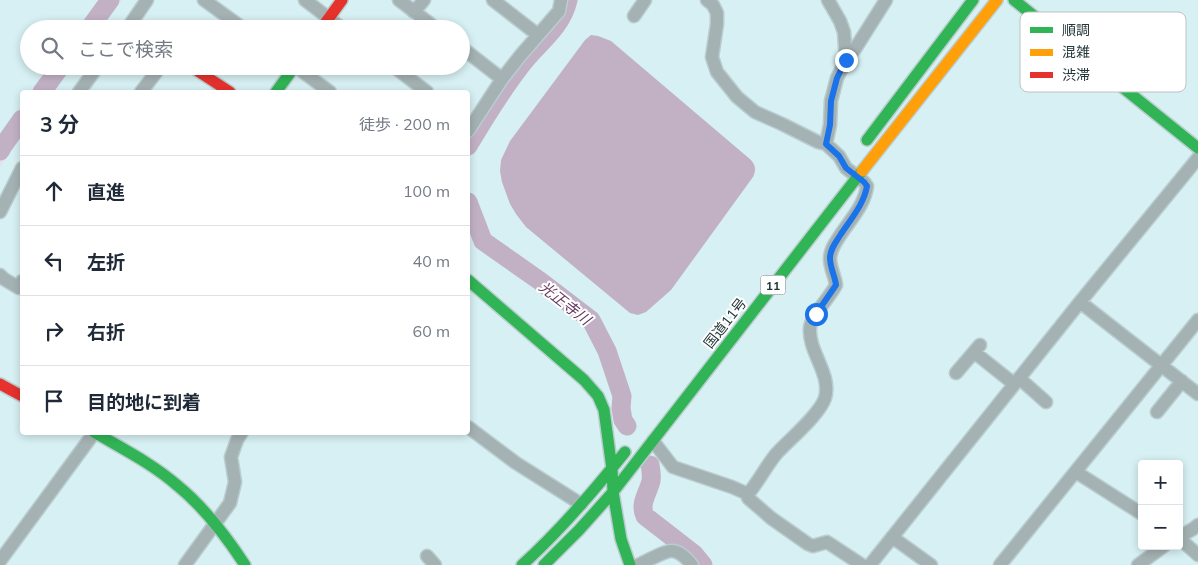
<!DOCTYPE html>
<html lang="ja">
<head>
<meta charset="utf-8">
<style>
  :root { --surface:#fff; --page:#f6f6f7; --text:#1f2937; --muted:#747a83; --line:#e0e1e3 }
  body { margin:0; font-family:Mulish,"Noto Sans JP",sans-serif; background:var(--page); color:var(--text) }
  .controls { position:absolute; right:15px; bottom:15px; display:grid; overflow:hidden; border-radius:5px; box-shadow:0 2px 8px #0003 }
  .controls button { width:45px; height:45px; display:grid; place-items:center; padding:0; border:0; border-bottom:1px solid var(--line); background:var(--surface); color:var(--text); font:25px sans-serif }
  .stop { position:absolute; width:15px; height:15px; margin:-11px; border:4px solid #1a73e8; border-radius:50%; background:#fff }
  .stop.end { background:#1a73e8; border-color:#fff; box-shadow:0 1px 5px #0008 }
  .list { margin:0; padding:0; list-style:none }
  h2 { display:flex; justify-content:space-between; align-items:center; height:65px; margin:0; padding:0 20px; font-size:21px }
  h2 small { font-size:16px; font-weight:400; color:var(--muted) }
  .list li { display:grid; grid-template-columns:32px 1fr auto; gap:15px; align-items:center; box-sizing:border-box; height:70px; padding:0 20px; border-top:1px solid var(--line) }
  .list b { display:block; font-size:19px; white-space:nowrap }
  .list em { font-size:16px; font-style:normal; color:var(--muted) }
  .icon { flex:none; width:28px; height:28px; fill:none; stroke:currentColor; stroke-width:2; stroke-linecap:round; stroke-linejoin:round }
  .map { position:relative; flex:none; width:1198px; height:565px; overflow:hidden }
  .search { position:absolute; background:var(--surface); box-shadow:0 2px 8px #0003; left:20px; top:20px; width:450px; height:55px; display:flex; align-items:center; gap:12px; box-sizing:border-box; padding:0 18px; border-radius:28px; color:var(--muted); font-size:19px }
  .panel { position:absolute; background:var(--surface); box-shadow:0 2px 8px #0003; left:20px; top:90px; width:450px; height:345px; border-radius:5px }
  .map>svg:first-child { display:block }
  .green { fill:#e5e0ee }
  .water { fill:#c2b1c5 }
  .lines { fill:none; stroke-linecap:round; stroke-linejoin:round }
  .river { stroke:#c2b1c5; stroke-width:19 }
  .street-casing { stroke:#b9cdcf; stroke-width:15 }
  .fast-casing { stroke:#b9cdcf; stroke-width:14 }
  .slow-casing { stroke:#b9cdcf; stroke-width:14 }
  .jam-casing { stroke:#b9cdcf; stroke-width:14 }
  .street { stroke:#a5b2b4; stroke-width:12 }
  .fast { stroke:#30b455; stroke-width:11 }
  .slow { stroke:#ff9f0a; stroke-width:11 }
  .jam { stroke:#e5322d; stroke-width:11 }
  .route { stroke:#1a73e8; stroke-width:6 }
  .labels { text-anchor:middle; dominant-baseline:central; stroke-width:4; stroke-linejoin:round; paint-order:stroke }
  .shield { fill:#fff; stroke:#667274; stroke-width:1 }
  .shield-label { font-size:12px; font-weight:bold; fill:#243638 }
  .street-label { font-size:14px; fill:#243638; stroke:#fff }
  .water-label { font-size:15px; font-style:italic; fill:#67385f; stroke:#fff }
  .key { fill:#fff; stroke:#bdc3c3; stroke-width:1 }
  .key-label { font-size:14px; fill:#243638 }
</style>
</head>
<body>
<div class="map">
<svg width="1198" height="565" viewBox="0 0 1198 565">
  <rect width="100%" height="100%" fill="#d7f0f3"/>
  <path class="green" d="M106 0H122L100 29H84Z
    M55 66H72L51 92H35Z
    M22 108V134L19 136 0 167V139Z"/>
  <path class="water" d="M591 35 598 36 611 41 751 160C756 166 756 170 753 177L671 290 646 312 638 315 630 313 526 227 516 214 510 204 502 182 500 171 501 160 510 141 585 40Z"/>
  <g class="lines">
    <path class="river" d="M89 29 110 0
      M42 92 61 66
      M468 146C484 119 500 93 519 68 536 44 561 30 568 0
      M0 151 3 146 22 119
      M468 202 483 241 540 281 591 320 607 351 622 396 621 408 623 420 627 426
      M650 465C651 470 652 475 651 481 648 493 639 504 645 516L694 554 703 565"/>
    <g class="street-casing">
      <path id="street" d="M204 0 244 29
        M305 0 343 29
        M399 0 437 29
        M493 0 538 35
        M707 0 713 5 717 13V24L712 57 717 72 737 97 755 112 782 124 818 142 826 144 839 156 846 168 864 182 867 186C865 204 851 219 841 234 836 242 830 249 830 259 830 268 835 276 836 285 830 297 811 316 810 328 808 352 832 374 825 398 820 414 789 440 777 453 766 466 759 481 748 494V498L771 518 808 544 813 546 827 542 862 565
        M828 0 840 21 844 32 846 60
        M414 12 424 0
        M634 16 645 0
        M127 29 147 0
        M461 47 502 79
        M295 66 330 92
        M393 66 427 92
        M79 92 98 66
        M141 92 161 66
        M468 131 502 79 520 56 559 11 561 0
        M826 144 830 125 831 101 837 78 846 60 855 49 886 0
        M0 212 22 168
        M0 275 4 279 19 288 22 281
        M1080 302 1198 394
        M974 352 1014 384
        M956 373 980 345
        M1019 378 1046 402
        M1157 412 1182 381
        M468 427 516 463 581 504
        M653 441 673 467 732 487 748 494
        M1076 472 1142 514
        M892 537 931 565
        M1179 537 1193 529 1198 525
        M1179 538 1198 555
        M427 556 435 565
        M0 561 94 433
        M185 565 230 503 235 482 231 457 237 440 242 432
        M638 565C645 562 666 550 672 551 680 551 687 559 692 565
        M870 565 1080 302 1198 158
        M1000 565 1198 320
        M1138 565 1164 546"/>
    </g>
    <g class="fast-casing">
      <path id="fast" d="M1014 0 1198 148
        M276 92 295 66
        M867 140 973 0
        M468 280 584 380 598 396 604 410 612 469 613 492 621 539 630 565
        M94 432C123 449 153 464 178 486 205 508 226 536 245 565
        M522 565C560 531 593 492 625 452
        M544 565 579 530 613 492 862 171"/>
    </g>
    <g class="slow-casing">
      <path id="slow" d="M862 171 997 0"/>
    </g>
    <g class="jam-casing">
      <path id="jam" d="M129 26 133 29
        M321 29 342 0
        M190 66 230 92
        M0 384 22 396"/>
    </g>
    <use href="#street" class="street"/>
    <use href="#fast" class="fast"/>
    <use href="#slow" class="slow"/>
    <use href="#jam" class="jam"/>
  </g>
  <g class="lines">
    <path class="route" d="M816 314 836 285C835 276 830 268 830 258 830 249 836 242 841 234 851 219 864 204 867 186L864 182 846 168 839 156 826 144 830 125 831 101 837 78 846 60"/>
  </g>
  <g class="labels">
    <rect class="shield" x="760.5" y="275.5" width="25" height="19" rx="4"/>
    <g class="shield-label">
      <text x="773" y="285">11</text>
    </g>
    <g class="street-label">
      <text transform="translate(725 323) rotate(-52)">国道11号</text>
    </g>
    <g class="water-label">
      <text transform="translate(565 303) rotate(38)">光正寺川</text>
    </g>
  </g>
  <rect x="1020" y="12" width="166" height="80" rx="8" class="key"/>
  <rect x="1030" y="27" width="23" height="6" fill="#30b455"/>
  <rect x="1030" y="49" width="23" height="7" fill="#ff9f0a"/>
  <rect x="1030" y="72" width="23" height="6" fill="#e5322d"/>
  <g class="key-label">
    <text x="1062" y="35">順調</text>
    <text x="1062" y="57">混雑</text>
    <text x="1062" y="80">渋滞</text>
  </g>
</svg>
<div class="controls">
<button>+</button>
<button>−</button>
</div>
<div class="stop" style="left:816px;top:314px"></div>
<div class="stop end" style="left:846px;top:60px"></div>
<div class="search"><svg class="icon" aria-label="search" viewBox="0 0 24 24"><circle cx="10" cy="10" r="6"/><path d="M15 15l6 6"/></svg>ここで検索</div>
<section class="panel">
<h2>3 分<small>徒歩 · 200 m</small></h2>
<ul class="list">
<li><svg class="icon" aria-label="ahead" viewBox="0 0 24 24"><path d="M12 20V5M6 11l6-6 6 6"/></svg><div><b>直進</b></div><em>100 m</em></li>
<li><svg class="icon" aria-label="left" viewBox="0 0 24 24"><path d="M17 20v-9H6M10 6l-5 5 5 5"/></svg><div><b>左折</b></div><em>40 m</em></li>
<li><svg class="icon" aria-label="right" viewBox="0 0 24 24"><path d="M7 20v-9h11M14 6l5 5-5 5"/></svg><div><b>右折</b></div><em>60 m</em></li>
<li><svg class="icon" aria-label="arrive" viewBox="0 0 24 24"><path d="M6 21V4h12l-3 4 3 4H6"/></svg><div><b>目的地に到着</b></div></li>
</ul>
</section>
</div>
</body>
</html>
